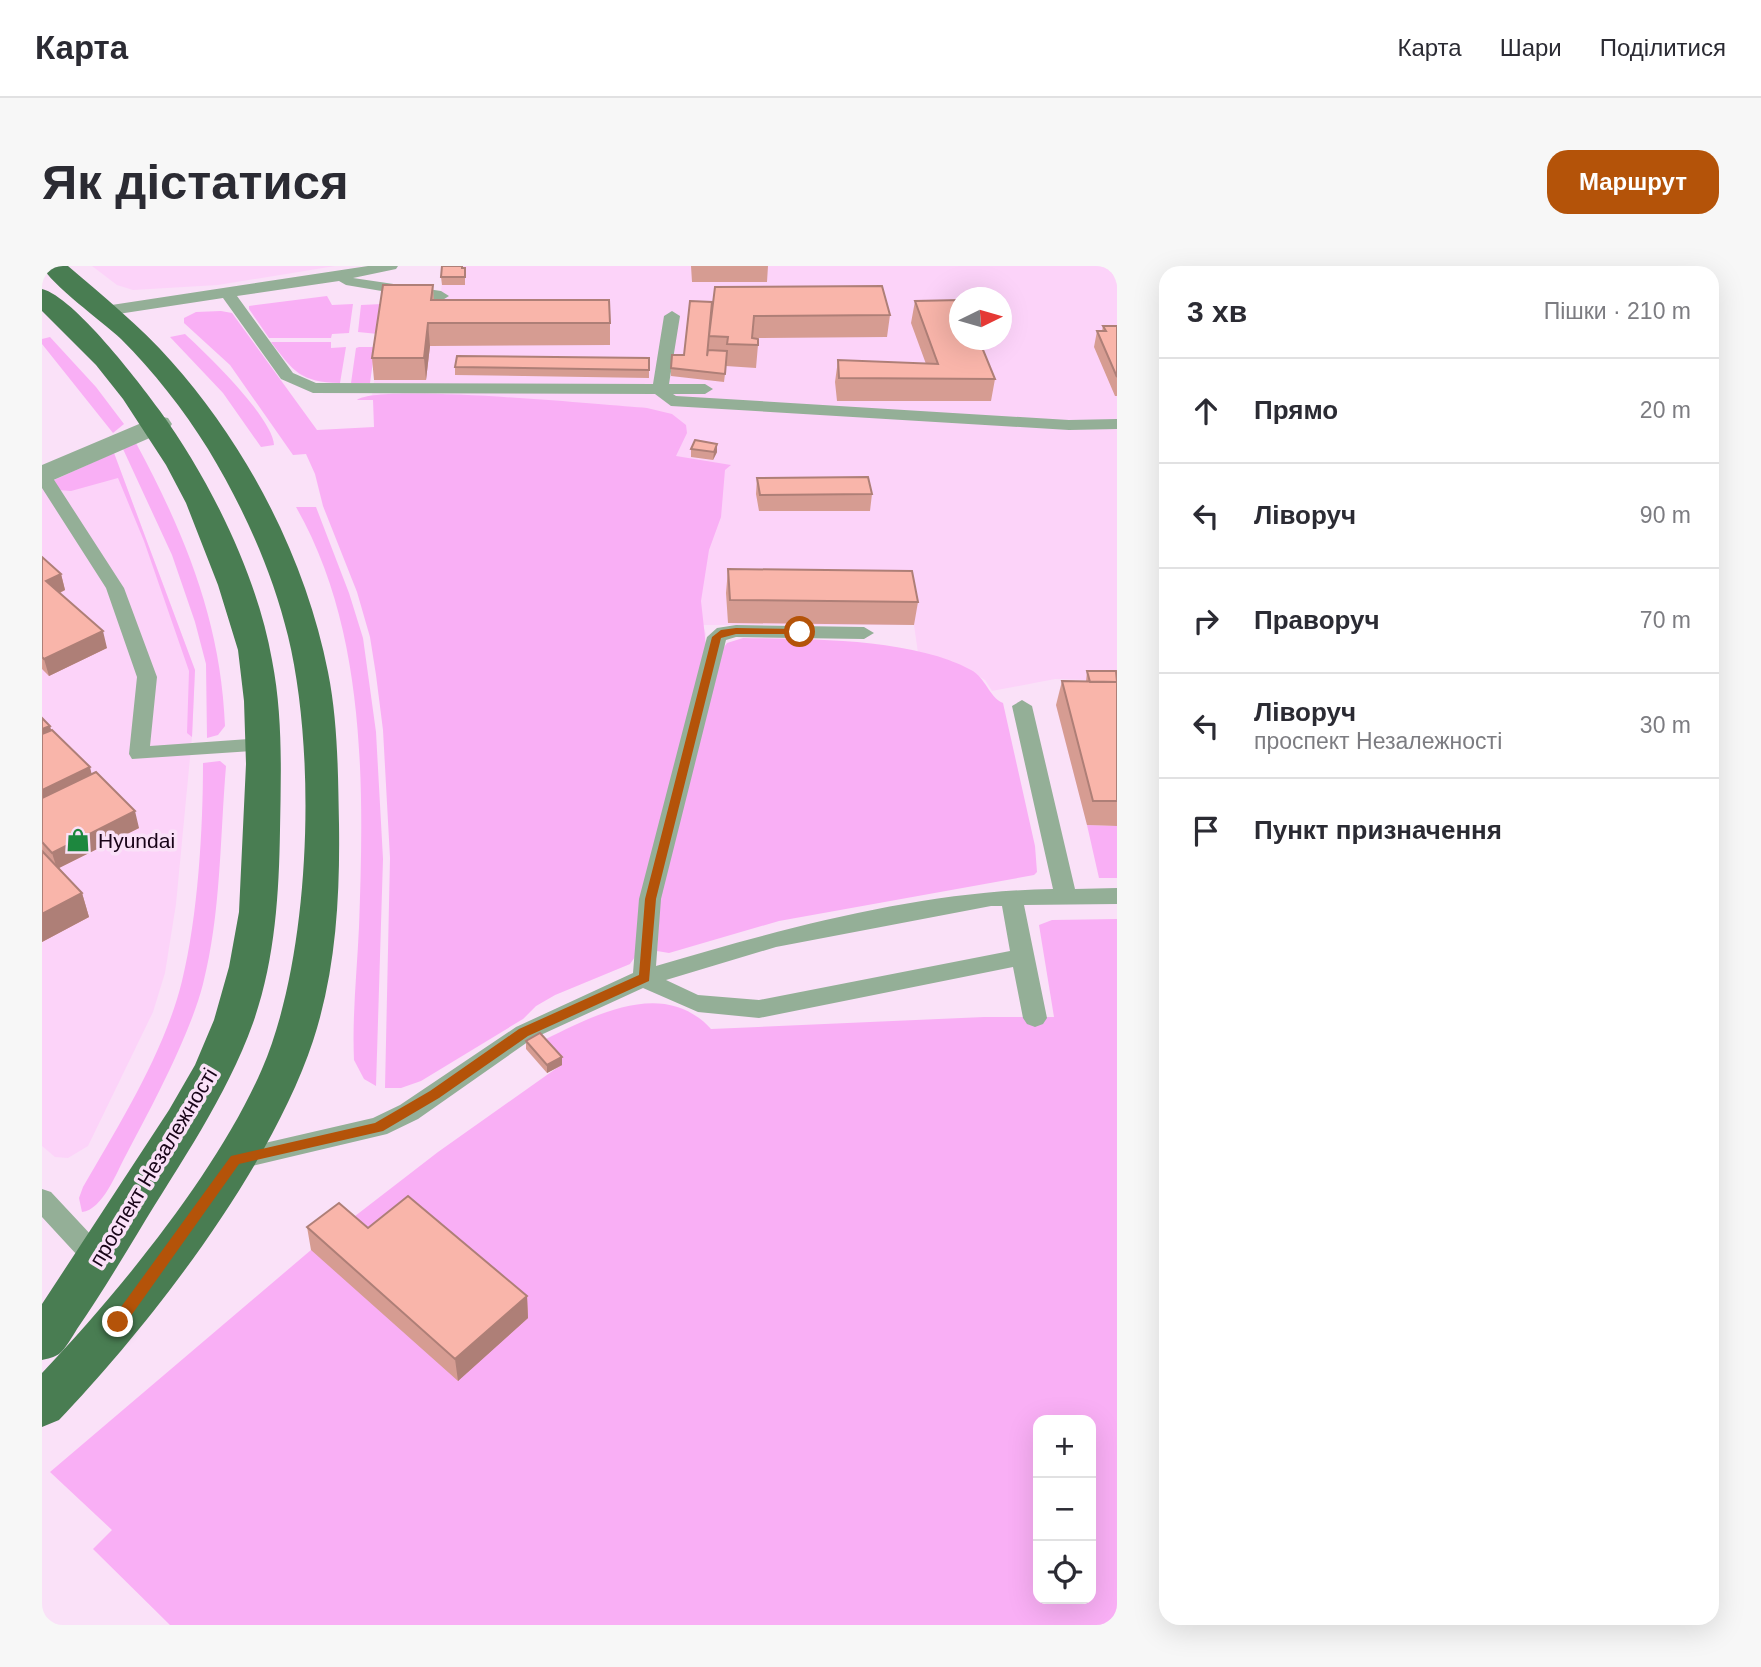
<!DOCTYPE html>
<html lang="uk">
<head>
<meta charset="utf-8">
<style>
  :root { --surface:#fff; --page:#f7f7f7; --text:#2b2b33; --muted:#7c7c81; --line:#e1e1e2; --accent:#b45309 }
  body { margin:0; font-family:Helvetica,sans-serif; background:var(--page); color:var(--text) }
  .controls { position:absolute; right:21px; bottom:21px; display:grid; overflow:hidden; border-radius:14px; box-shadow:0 7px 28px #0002 }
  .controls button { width:63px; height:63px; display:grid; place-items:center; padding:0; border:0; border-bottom:2px solid var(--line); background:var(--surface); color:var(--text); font:35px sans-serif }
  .compass { position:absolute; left:907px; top:21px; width:63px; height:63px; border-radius:50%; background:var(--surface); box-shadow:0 7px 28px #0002; rotate:85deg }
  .stop { position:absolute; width:21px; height:21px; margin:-16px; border:5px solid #b45309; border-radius:50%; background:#fff }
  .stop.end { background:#b45309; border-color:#fff; box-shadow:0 2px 7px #0008 }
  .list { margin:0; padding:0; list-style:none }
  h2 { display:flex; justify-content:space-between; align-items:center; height:91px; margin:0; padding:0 28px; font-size:30px }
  h2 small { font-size:23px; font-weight:400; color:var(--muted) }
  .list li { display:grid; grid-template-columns:46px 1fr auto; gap:21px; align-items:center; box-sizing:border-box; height:105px; padding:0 28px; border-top:2px solid var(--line) }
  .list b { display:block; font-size:26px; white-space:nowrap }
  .list p { margin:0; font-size:23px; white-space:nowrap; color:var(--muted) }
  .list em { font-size:23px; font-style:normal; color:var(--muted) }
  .icon { flex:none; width:38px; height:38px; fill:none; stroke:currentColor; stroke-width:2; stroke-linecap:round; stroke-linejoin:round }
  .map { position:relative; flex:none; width:1075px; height:1359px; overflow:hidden; border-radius:21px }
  header { display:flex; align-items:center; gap:42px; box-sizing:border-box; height:98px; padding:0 35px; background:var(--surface); border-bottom:2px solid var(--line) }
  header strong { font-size:33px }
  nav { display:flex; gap:38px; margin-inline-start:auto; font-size:24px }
  .intro { display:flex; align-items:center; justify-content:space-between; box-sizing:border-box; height:168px; padding:0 42px }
  h1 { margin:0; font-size:49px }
  .button { padding:18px 32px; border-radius:21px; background:var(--accent); color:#fff; font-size:24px; font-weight:700 }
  main { display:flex; gap:42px; padding:0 42px }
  aside { flex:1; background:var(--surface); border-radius:21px; box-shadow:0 7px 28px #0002 }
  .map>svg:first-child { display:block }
  .built { fill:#fcd3f9; fill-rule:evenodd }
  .green { fill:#f9aff5; fill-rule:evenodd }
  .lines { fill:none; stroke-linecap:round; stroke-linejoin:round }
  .lane { fill:#94af97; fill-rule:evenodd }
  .street { fill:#94af97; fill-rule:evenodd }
  .primary { fill:#497d52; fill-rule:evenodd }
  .wall { fill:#d69c92 }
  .shaded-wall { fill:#ae7f77 }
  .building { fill:#f9b5aa; stroke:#ae7f77; stroke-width:2 }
  .route { fill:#b45309 }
  .labels { text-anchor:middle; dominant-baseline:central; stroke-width:7; stroke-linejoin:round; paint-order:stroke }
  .poi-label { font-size:21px; fill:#180418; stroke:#fae1f8; text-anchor:start }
  .street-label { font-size:21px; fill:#180418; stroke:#fae1f8 }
</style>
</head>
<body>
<header>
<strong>Карта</strong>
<nav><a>Карта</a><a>Шари</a><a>Поділитися</a></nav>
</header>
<div class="intro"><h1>Як дістатися</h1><a class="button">Маршрут</a></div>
<main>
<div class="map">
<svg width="1075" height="1359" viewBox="0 0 1075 1359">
  <rect width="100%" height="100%" fill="#fae1f8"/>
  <path class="built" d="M50 0H293L176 19 91 24 75 19Z
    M401 0H1068L1075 19V560L1045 559 1014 439 1050 438 1043 414 1013 413 950 425 943 414 910 395 876 387 872 359H661L664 368 588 698 513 729 494 740 481 753 464 759 331 134H315L330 129 343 41H398ZM918 32H960V74H918Z
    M72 187 153 404 150 471 134 638 123 707 111 746 46 880 26 892 13 891 0 880V220Z"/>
  <path class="green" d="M285 30 290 39 311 38 307 67 290 68 289 72H227L207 43V40Z
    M340 38 336 68 316 66 319 39Z
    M179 45 190 47 275 164 332 161 331 134H315C339 117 561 139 605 142L630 148 644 159 645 167 634 190 689 199 683 204 679 251 667 284 659 335 664 380 593 691 588 698 513 729 494 740 481 753 379 815 359 822H343L348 592 341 464 334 409 328 371 315 326 281 240 273 208 264 188 251 189 188 99 142 57V52L154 46Z
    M143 68C164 87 231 152 232 179L219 181 181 127 128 71Z
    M8 71 54 121 82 158 71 167 0 78V73Z
    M229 76H289V82L304 81 298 117C258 116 252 106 229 76Z
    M317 81H333L328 117H309L314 82Z
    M94 177C143 268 179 356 183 460L176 469 165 472 164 398 153 356 130 289 81 183Z
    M72 187 153 404 150 471 145 467 147 405 102 275 76 212 29 225 17 224 12 214Z
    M254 241H274L307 327 321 372 334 466 341 593 334 820 322 813 312 794C310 750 315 705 317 661 322 523 325 365 254 241Z
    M701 372C767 373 871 372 929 404 944 412 947 431 961 437L993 580 995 606 992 609 737 655 627 687 615 685 618 630 677 388 685 377Z
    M178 495 184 500C178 572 179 648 161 718 148 769 109 842 84 889 75 905 61 944 40 946L37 932 41 921C77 859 123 785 140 715 156 650 161 563 161 497Z
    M1045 559 1075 560V612H1057Z
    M1075 653V1359H128L51 1283 70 1264 8 1206 269 984 396 886 519 799 498 776C549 751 621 710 669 763L942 751H1012L997 659 1010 654ZM996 1154H1049V1333H996Z"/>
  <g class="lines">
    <path class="lane" d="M326 0H356L354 3 311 12 399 25 407 30 399 35 304 19 297 15 195 30 251 107 274 117 611 118 622 50 630 45 638 50 627 118H663L671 123 663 128H631L634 130 1027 154 1075 153V163L1027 164 629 140 613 128 271 127 239 113 181 32 63 50 55 45 63 40Z
      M0 205 7 206 82 322 115 411 108 480 220 472 230 479 227 484 90 493 87 488 95 411 64 322 0 222Z
      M694 359 822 361 832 367 822 373 694 371 684 374 619 633 614 700C742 662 879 625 1011 623L970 440 980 434 990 440 1033 623 1075 622V638L982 639 1005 752 1001 758 993 761 985 758 981 752 971 701 717 752 656 746 601 722 490 773 376 853 345 868 193 904 184 901 180 894 184 887 193 884 331 852 358 839 474 761 591 707 597 633 665 371 675 362ZM949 640H960L968 685 717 734 656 729 624 714 734 681Z
      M0 923 9 926 65 986 69 994 65 1002 56 1005 47 1002 0 951Z"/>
    <path class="street" d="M116 150 126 152 130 158 126 164 0 219V199Z"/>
    <path class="primary" d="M0 0H26C61 30 98 60 129 95 205 180 264 293 286 406 296 456 296 508 297 558 298 631 294 705 271 775 229 902 109 1058 17 1154L0 1161V1107C77 1026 176 905 220 803 269 690 275 489 246 370 230 304 201 241 166 183 141 143 112 106 79 73 61 56 8 18 0 0Z
      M0 23C32 31 97 116 118 145 168 214 215 309 230 394 241 450 239 507 238 564 237 629 233 695 211 757 184 832 138 897 97 965 77 998 57 1031 35 1063 30 1071 24 1082 17 1088 13 1091 5 1093 0 1094V1038L127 844 153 799 172 754 187 701 197 646 204 498 202 435 196 384 176 319 144 237 124 199 81 133 54 99 0 45Z"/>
  </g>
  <path class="wall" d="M649 0H726L725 16H650Z
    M421 2H423V19H400L399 11Z
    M391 19 392 34 568 57V79L388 80 384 114H332L330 92Z
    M673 21 848 49 845 71 710 72 716 79 714 102 684 100 682 116 629 110V102L642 89 667 70Z
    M873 35 953 113 949 135H795L793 116 796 94 884 98 869 57Z
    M1061 60H1075V130H1073L1052 81 1055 65H1060Z
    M607 92V112L413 109V101Z
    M649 183 675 186 671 194 649 191Z
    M715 212 830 228 828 245H717L714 228Z
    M0 291 19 308 23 324 18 327 65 382 7 410 0 403Z
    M686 303 876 336 872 359 686 357 684 327Z
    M1045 405 1075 408V560L1045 559 1014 439 1020 415 1044 416Z
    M0 452 8 460 9 464 97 562 17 602 40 627 47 651 0 676Z
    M484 775 520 791V799L505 807 484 783Z
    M265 961 326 962 485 1030 486 1052 416 1115 269 984Z"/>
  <path class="shaded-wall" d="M386 57 388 80 384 114 382 92Z
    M675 178V186L671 194 672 186Z
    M19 308 23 324 8 331 4 315Z
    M61 365 65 382 7 410 2 393Z
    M8 460 12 476 0 482V463Z
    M48 501 52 518 0 543V524Z
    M93 545 97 562 15 603 10 587Z
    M40 627 47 651 0 676V648Z
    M520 791V799L505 807V799Z
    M485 1030 486 1052 416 1115 413 1093Z"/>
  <path class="building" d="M400 0H420V2H423V11H399Z
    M341 19H391L389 34H567L568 57H386L382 92H330Z
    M840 20 848 49 712 50 710 72 716 73V79L685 78 686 71 667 70 673 21Z
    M918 34V74H937L953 113 797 112 796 94 896 98 873 35Z
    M648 35 670 36 665 90 666 84 685 85 683 108 629 102 630 89H642Z
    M1061 60H1075V111L1055 65H1064Z
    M415 90 607 92V104L413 101Z
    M653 174 675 178 672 186 649 183Z
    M826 211 830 228 718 229 715 212Z
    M0 291 19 308 4 315 61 365 2 393 0 391Z
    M686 303 870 305 876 336 688 334Z
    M1045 405H1074L1075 416H1048Z
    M1020 415 1075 416V535H1051Z
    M0 452 8 460 0 463Z
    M10 464 48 501 0 524V468Z
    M54 506 93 545 10 587 0 576V532Z
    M0 585 40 627 0 648Z
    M498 767 520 791 505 799 484 775Z
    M366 930 485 1030 413 1093 265 961 297 937 326 962Z"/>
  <path class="route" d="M694 362 758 363 763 366 758 368H694L679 372 614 633 607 715 486 770 397 832 341 865 197 898 81 1061H71V1052L189 890 333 857 388 825 477 763 597 709 603 633 670 371 679 364Z"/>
  <defs>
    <g id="shop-bare" transform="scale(1.89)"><path d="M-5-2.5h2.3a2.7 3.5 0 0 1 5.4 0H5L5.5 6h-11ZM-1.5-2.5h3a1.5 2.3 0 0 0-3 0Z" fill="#1d873e" stroke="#fae1f8" stroke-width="2.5" paint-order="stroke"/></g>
  </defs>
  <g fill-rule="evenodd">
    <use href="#shop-bare" x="36" y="574"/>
  </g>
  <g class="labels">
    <g class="poi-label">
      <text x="56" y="574">Hyundai</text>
    </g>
    <g class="street-label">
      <text transform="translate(111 901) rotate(-59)">проспект Незалежності</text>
    </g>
  </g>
</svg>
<div class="controls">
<button>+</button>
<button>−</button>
<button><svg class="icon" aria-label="locate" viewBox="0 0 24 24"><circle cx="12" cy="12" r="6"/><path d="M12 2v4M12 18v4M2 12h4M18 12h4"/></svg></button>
</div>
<svg class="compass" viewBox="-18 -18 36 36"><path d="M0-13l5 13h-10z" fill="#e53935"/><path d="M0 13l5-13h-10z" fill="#7c7c81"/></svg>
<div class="stop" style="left:758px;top:366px"></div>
<div class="stop end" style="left:76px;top:1056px"></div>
</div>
<aside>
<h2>3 хв<small>Пішки · 210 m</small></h2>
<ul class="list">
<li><svg class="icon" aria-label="ahead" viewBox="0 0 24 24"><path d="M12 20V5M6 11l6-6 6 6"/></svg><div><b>Прямо</b></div><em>20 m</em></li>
<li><svg class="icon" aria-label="left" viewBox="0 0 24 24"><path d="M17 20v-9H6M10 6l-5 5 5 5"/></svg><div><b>Ліворуч</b></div><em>90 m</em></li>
<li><svg class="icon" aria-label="right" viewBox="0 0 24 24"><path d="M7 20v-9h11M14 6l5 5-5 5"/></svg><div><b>Праворуч</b></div><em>70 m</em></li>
<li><svg class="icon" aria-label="left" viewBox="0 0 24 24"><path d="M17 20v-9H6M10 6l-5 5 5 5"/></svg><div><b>Ліворуч</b><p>проспект Незалежності</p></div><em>30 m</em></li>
<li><svg class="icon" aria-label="arrive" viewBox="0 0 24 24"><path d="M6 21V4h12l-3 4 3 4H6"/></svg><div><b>Пункт призначення</b></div></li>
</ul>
</aside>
</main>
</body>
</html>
